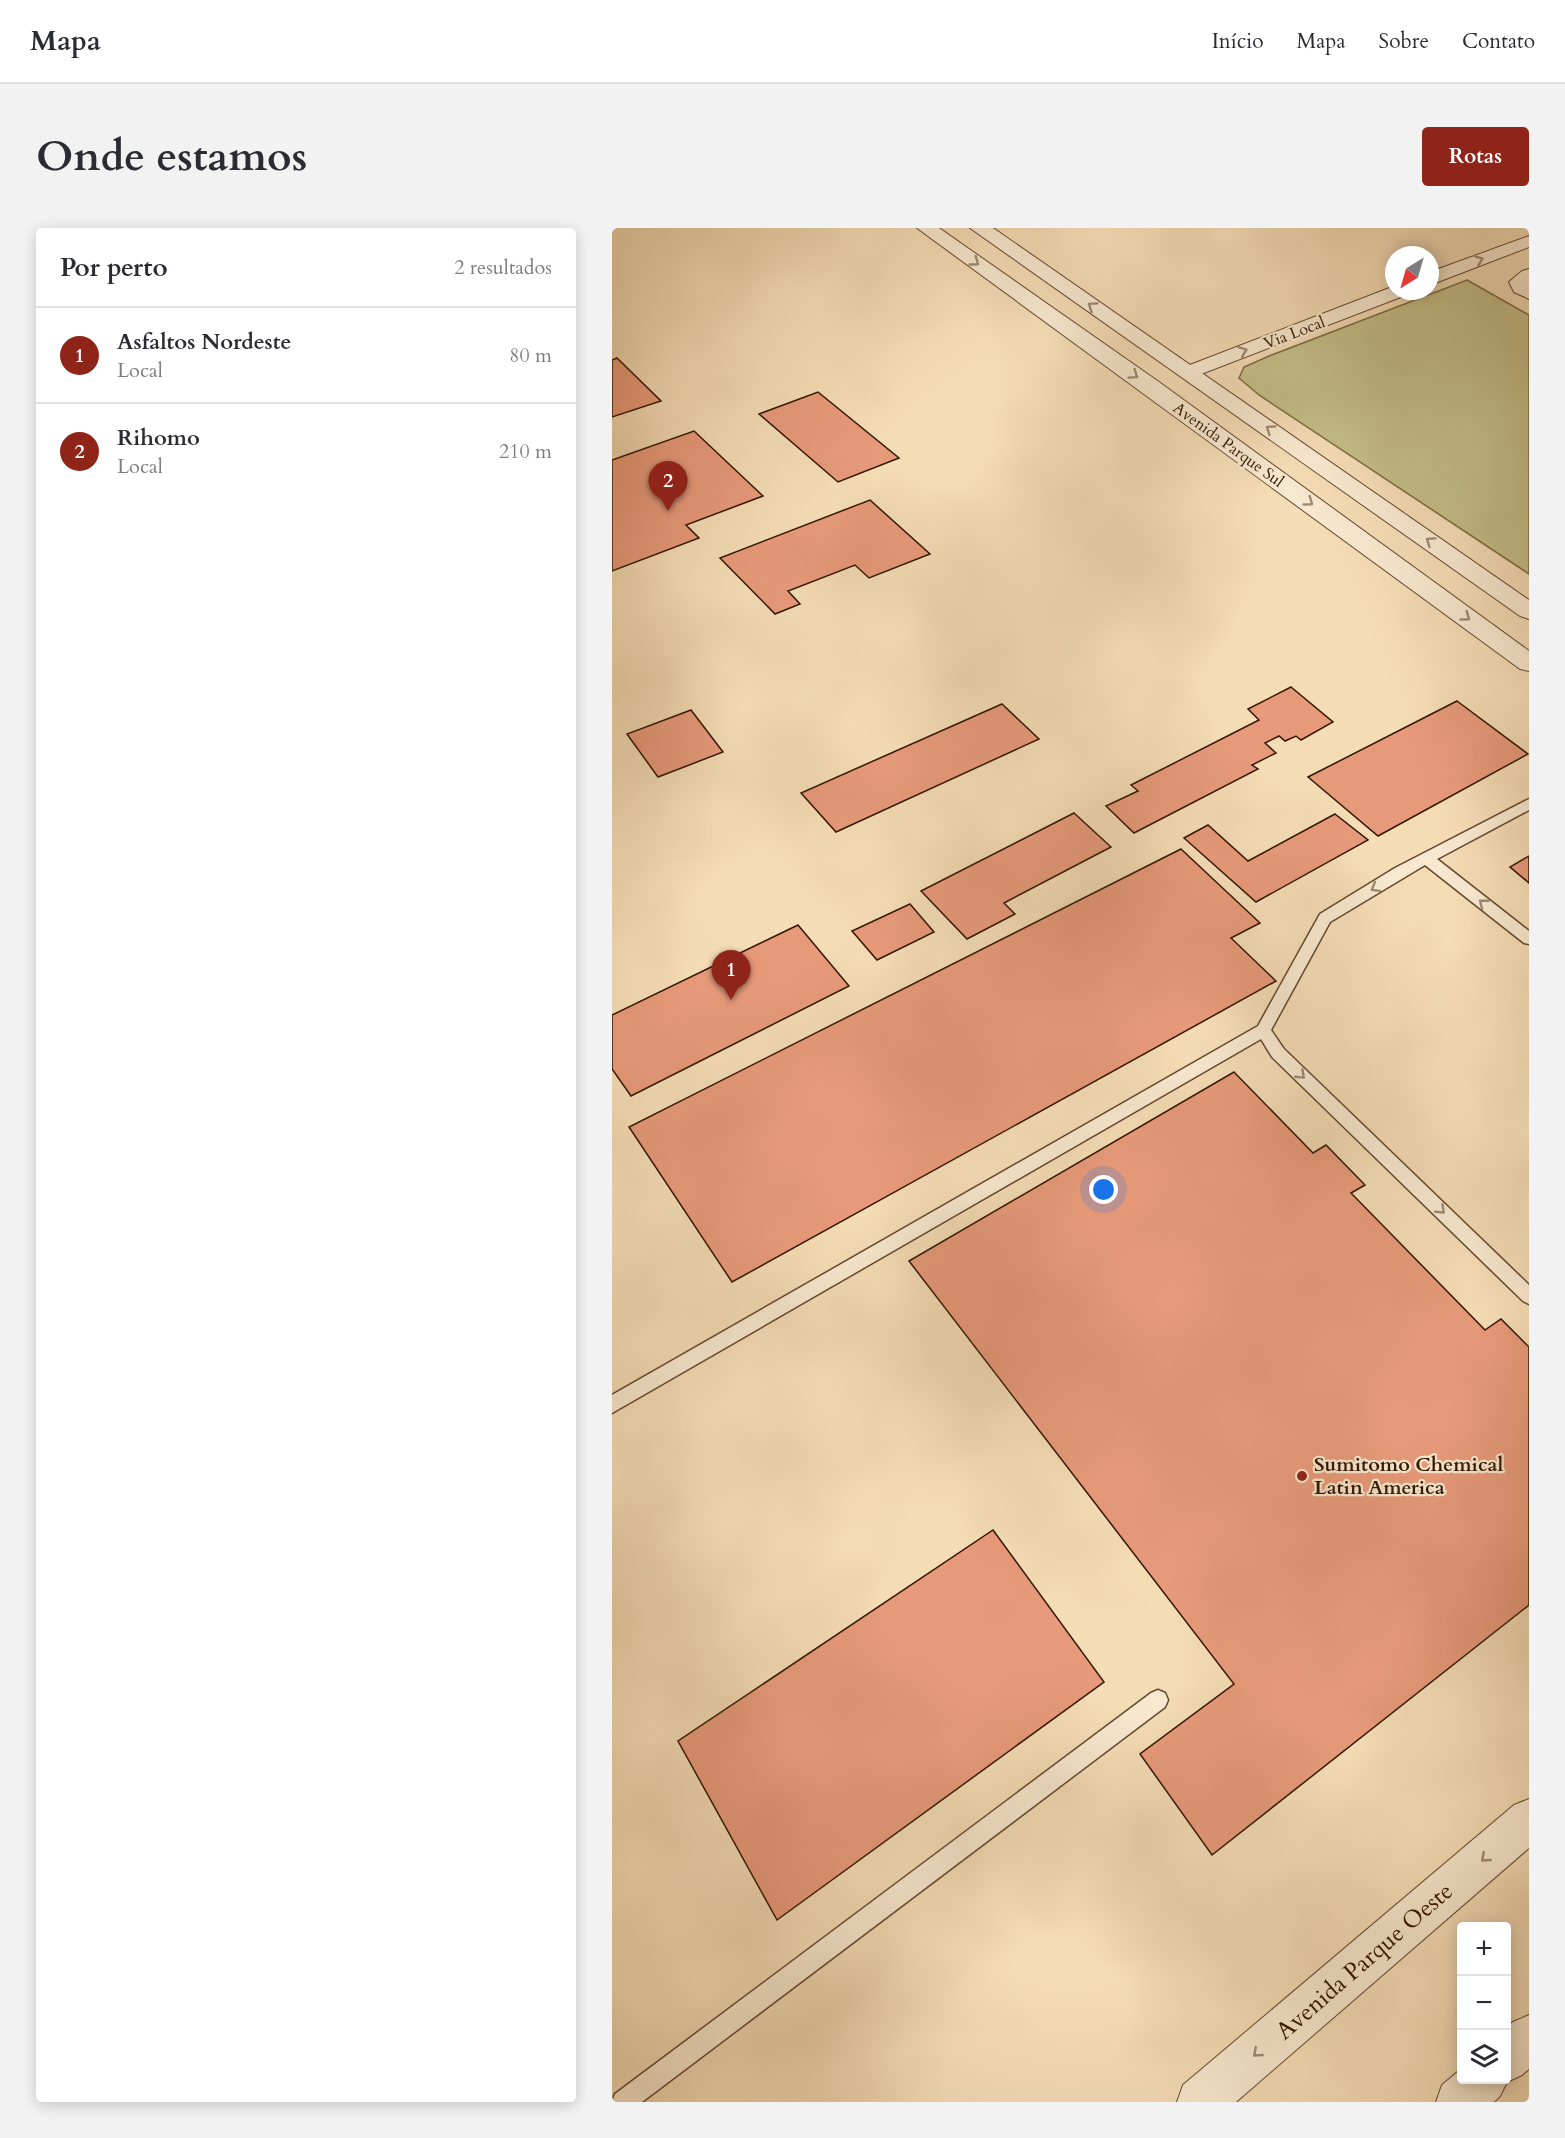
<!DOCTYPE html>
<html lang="pt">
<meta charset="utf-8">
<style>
body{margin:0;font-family:Cardo,serif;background:#f2f2f3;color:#2b2b33}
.controls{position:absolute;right:18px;bottom:18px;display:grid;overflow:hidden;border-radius:6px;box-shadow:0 3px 15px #0003}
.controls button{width:54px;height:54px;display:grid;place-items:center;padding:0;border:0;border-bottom:2px solid #e1e1e2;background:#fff;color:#2b2b33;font:30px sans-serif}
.compass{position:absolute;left:773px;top:18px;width:54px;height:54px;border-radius:50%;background:#fff;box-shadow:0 3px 15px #0003;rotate:217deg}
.you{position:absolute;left:492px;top:962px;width:21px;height:21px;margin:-15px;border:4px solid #fff;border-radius:50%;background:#1a73e8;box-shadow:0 0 0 9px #1a73e833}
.badge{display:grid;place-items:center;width:39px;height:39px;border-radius:50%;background:#8f2418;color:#fff;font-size:20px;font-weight:700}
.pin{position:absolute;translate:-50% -50px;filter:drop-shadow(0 2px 3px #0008)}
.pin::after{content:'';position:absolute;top:32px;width:21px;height:18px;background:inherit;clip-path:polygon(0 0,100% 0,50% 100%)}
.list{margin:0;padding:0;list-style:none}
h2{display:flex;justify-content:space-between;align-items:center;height:78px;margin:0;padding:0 24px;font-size:26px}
h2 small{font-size:20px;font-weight:400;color:#7c7c81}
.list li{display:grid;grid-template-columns:39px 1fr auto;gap:18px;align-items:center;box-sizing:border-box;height:96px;padding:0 24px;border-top:2px solid #e1e1e2}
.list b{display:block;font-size:22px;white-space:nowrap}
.list p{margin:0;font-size:20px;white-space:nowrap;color:#7c7c81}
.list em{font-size:20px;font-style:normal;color:#7c7c81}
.icon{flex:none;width:33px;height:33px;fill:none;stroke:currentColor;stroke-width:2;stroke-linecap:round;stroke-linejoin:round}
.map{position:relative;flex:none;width:917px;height:1874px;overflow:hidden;border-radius:6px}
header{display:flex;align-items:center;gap:36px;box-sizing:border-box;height:84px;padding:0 30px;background:#fff;border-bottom:2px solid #e1e1e2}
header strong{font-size:28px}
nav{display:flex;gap:33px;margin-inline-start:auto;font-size:21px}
.intro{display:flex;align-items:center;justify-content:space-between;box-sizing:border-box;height:144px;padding:0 36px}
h1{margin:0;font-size:42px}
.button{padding:15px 27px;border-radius:6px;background:#8f2418;color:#fff;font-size:21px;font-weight:700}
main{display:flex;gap:36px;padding:0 36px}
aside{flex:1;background:#fff;border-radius:6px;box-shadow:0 3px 15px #0003}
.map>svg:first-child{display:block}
.green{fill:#c4be88;stroke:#7c6a44;stroke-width:1.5}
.building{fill:#e79a7a;stroke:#331500;stroke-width:1.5}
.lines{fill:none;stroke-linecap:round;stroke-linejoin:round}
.service-casing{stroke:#63472d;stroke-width:3}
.minor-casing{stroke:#63472d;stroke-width:2}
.tertiary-casing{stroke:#63472d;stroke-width:2}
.service{fill:#f8e8cf;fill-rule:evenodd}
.minor{fill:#f8e8cf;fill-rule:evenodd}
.tertiary{fill:#f8e8cf;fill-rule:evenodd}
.oneway{stroke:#9f8972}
.poi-dot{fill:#8f2418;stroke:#f8e8cf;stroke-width:2}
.labels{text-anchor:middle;stroke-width:4.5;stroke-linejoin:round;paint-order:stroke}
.far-street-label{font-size:16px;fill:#331500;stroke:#f8e8cf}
.poi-label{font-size:20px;font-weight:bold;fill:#331500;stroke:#f8e8cf;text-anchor:start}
.near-street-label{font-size:24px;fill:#331500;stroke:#f8e8cf}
</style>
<header>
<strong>Mapa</strong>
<nav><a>Início</a><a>Mapa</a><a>Sobre</a><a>Contato</a></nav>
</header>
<div class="intro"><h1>Onde estamos</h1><a class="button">Rotas</a></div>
<main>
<aside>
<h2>Por perto<small>2 resultados</small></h2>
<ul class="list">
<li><span class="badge">1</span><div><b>Asfaltos Nordeste</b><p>Local</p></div><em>80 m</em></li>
<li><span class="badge">2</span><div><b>Rihomo</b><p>Local</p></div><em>210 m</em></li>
</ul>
</aside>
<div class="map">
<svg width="917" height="1874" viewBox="0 0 917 1874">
<rect width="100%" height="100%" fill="#f4dcb5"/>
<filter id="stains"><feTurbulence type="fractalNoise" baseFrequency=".00333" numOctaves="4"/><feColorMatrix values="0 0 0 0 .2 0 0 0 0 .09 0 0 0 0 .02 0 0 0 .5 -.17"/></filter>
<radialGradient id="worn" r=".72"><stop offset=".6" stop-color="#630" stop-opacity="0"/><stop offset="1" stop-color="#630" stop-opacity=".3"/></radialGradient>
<path class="green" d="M855,52L917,87V346L647,167L627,150L632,139L657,128Z"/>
<g class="building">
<path d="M5,130L49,173L0,189V132Z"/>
<path d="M206,164L287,230L226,254L147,186Z"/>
<path d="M82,203L151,268L74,297L87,310L0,343V232Z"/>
<path d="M258,272L318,326L257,350L243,337L176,363L188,376L163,386L108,330Z"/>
<path d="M679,459L721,494L689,512L684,508L673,513L667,508L653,515L664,525L640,537L646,541L522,605L494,578L526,563L519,557L647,492L636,481Z"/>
<path d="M845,473L916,526L766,608L696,549Z"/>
<path d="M390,476L427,511L224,604L189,565Z"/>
<path d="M79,482L111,524L46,549L15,506Z"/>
<path d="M462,585L499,619L392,675L403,686L355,711L309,663Z"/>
<path d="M723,586L756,612L644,674L572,610L596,597L636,633Z"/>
<path d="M569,621L648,695L619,710L664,753L120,1054L17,899Z"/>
<path d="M917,628V655L898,639Z"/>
<path d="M298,676L322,704L265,732L240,703Z"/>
<path d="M186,697L237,758L19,868L0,841V787Z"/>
<path d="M622,844L701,925L714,917L753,957L739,965L873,1102L889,1091L917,1119V1377L600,1627L528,1526L622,1456L297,1033Z"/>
<path d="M381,1302L492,1454L165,1692L66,1513Z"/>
</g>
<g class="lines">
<g class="service-casing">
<g id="service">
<path d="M917,571V582L825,631L917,703V716L912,715L813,637L718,694L659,802L672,821L917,1057V1076L911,1073L660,829L649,811L0,1185V1167L646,798L708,686L783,640Z"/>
<path d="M546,1462L553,1465L556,1472L553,1479L30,1874H0L3,1866L539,1465Z"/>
</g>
</g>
<g class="minor-casing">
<g id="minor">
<path d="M917,8V19L818,57V44Z"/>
<path d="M917,41V71L902,64L897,54L910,43Z"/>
<path d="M780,59L782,63H797L794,67L584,148H570L567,144L570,140Z"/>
</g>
</g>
<g class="tertiary-casing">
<g id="tertiary">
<path d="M305,0H327L547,154L917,423V443L908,441Z"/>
<path d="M358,0H381L917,372V391L908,388Z"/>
<path d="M917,1571V1620L624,1874H565L571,1857L902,1577Z"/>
<path d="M917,1787V1841L910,1847L895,1854L888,1868L882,1874H824L830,1857L849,1841V1852H894V1799L901,1794Z"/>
</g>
</g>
<use href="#service" class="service"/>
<use href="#minor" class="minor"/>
<use href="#tertiary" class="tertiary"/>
</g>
<defs><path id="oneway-chevron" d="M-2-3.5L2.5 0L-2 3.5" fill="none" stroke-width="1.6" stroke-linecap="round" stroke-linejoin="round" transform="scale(1.5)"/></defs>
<g class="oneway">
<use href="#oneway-chevron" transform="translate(867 32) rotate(-21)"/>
<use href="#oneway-chevron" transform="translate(363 34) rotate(36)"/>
<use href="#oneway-chevron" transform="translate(480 78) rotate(-146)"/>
<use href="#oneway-chevron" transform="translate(631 123) rotate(-21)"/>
<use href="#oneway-chevron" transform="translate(522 147) rotate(35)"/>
<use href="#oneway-chevron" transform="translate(658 201) rotate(-145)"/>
<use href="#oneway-chevron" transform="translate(697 274) rotate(36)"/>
<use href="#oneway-chevron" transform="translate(818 313) rotate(-145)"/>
<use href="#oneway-chevron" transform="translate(854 389) rotate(36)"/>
<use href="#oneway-chevron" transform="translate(763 660) rotate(149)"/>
<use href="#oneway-chevron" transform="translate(871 675) rotate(-142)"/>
<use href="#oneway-chevron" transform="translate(689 847) rotate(44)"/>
<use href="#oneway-chevron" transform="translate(829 982) rotate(44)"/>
<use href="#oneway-chevron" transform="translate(873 1630) rotate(139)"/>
<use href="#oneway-chevron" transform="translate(645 1825) rotate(139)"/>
</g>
<circle class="poi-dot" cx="690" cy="1248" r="6"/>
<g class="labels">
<g class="far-street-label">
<text transform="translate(682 104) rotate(-21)" y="6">Via Local</text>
<text transform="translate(617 216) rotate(36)" y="6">Avenida Parque Sul</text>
</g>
<g class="poi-label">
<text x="702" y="1243">Sumitomo Chemical<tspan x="702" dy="23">Latin America</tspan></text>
</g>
<g class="near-street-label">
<text transform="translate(752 1733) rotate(-41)" y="8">Avenida Parque Oeste</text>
</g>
</g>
<rect width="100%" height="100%" filter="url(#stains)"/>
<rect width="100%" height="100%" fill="url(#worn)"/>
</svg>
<div class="controls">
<button>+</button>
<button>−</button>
<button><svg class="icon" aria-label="layers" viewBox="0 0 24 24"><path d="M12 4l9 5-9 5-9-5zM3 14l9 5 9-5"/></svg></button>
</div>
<svg class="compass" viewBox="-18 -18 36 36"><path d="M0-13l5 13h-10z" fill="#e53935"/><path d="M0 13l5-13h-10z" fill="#7c7c81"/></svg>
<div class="you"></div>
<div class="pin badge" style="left:119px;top:772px">1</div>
<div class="pin badge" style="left:56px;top:283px">2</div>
</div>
</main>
